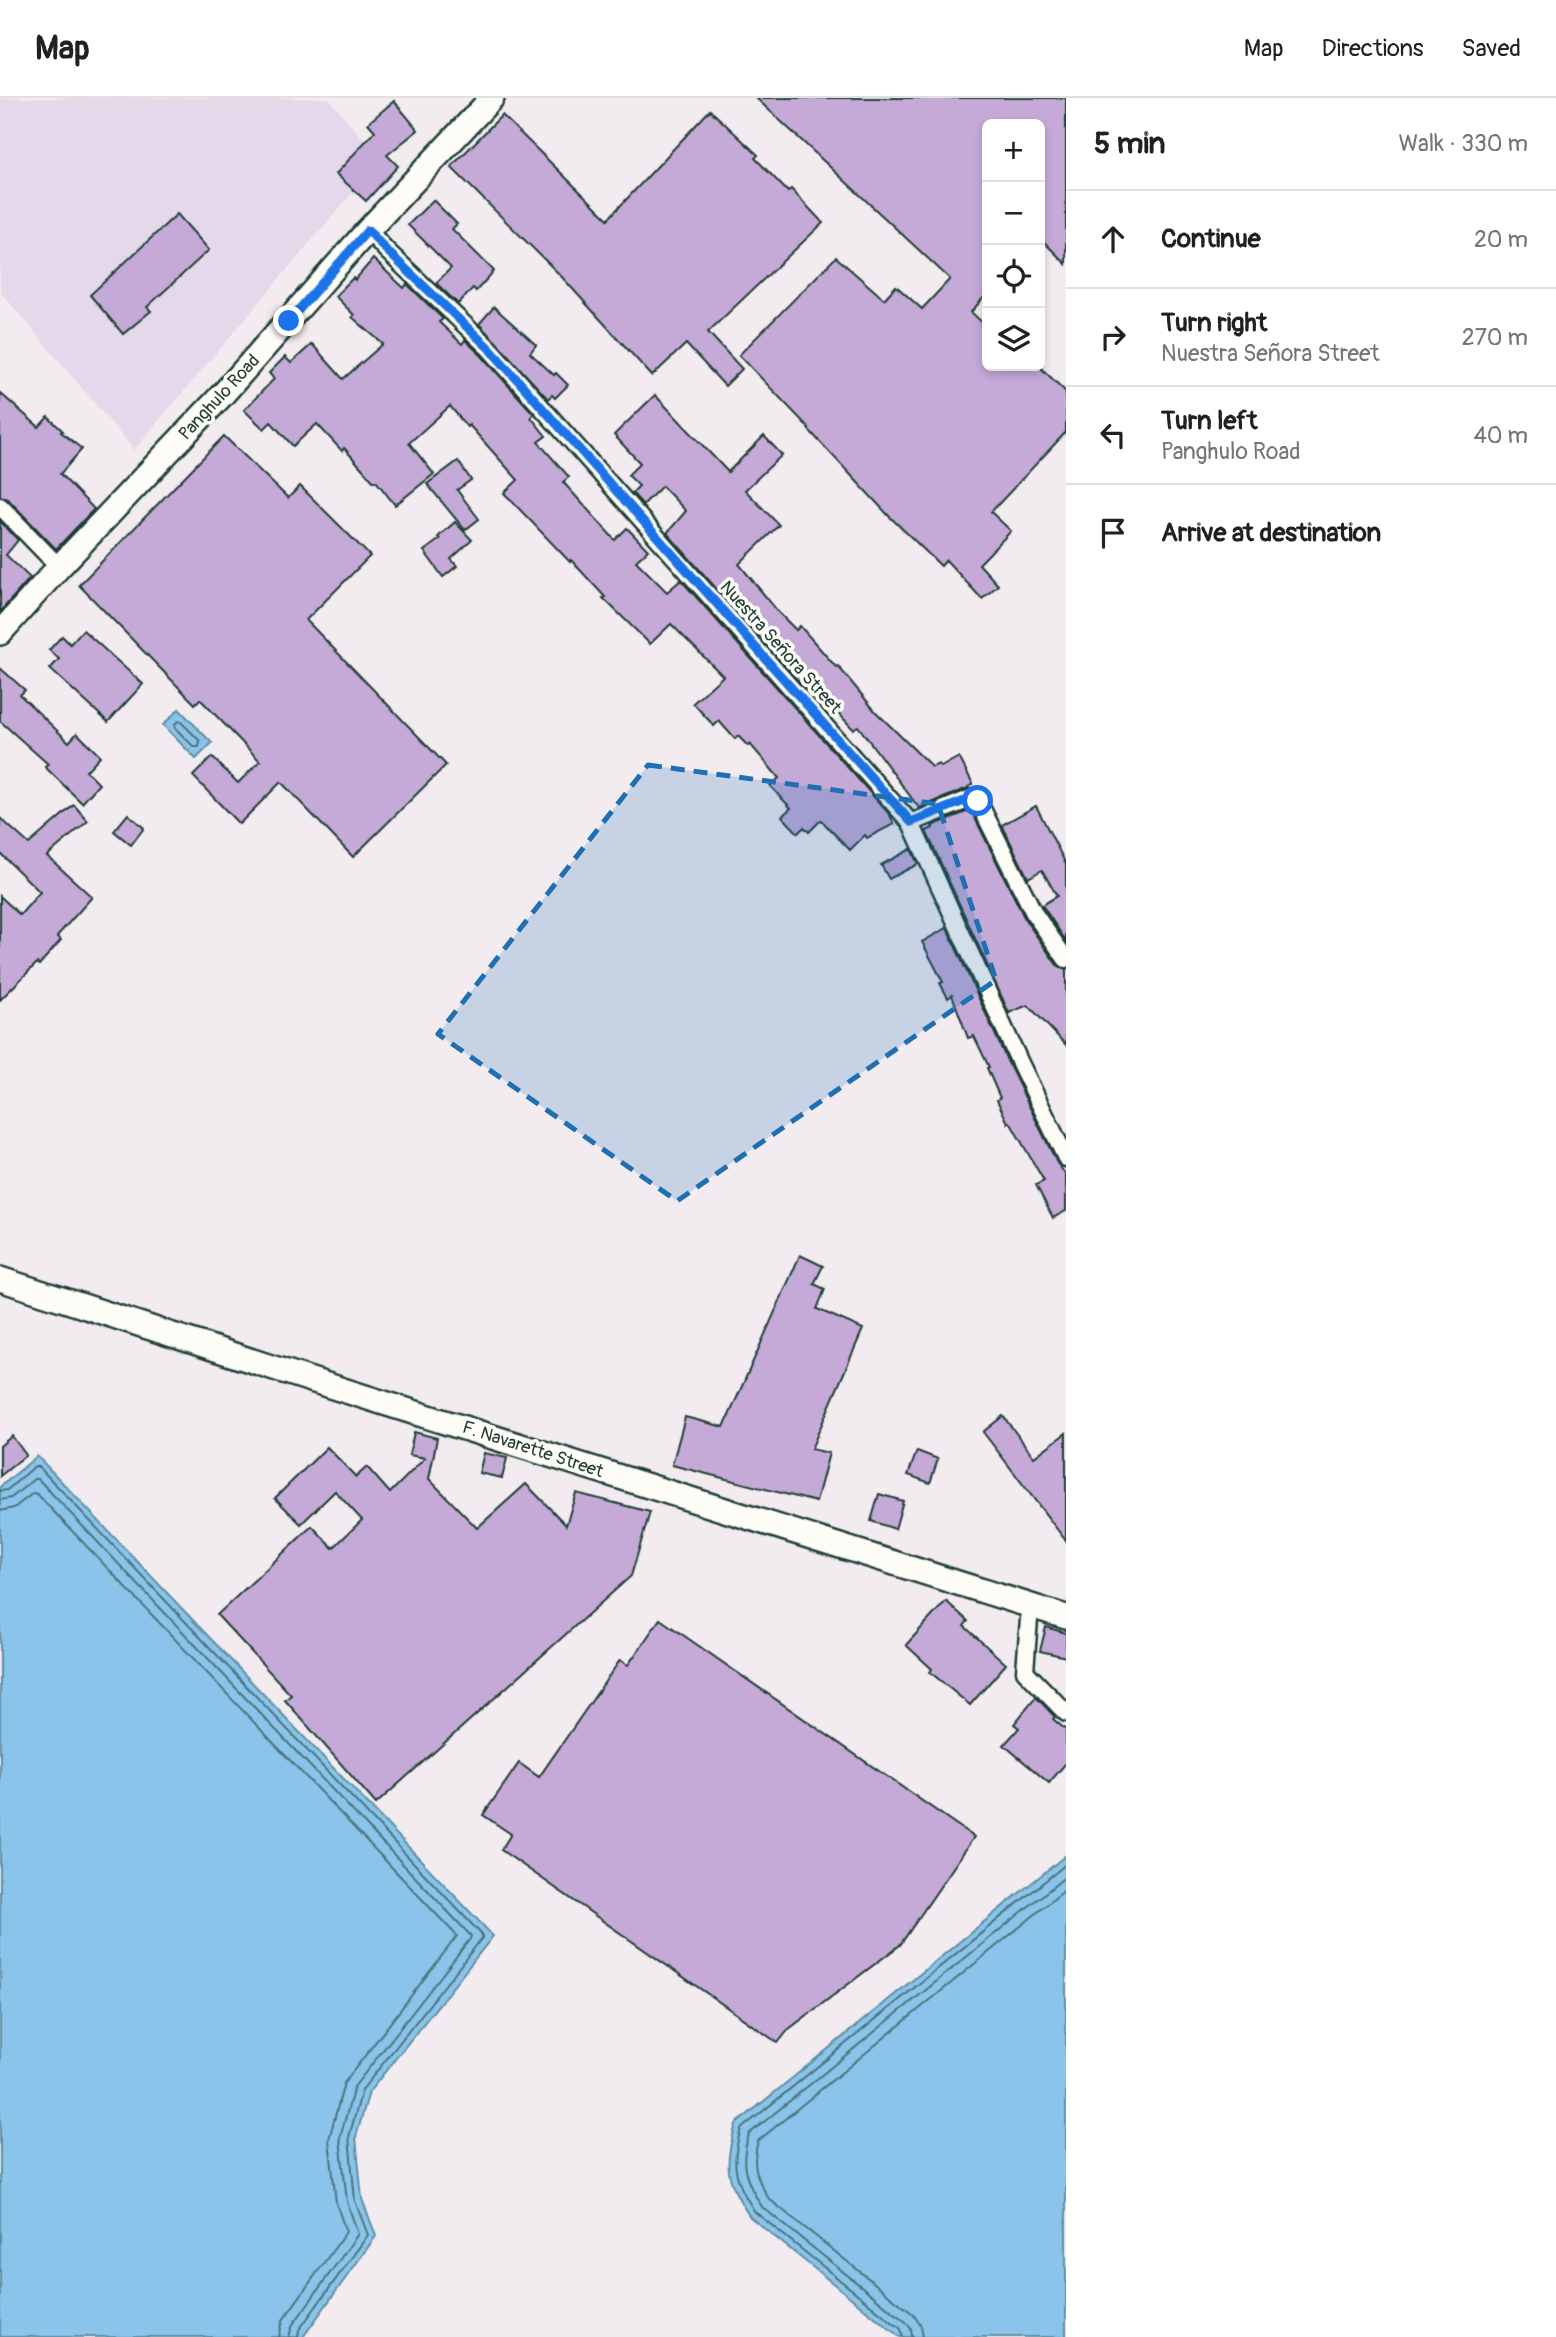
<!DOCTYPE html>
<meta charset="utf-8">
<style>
body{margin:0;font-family:Pangolin,sans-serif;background:#f6f6f6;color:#202124}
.controls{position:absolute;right:21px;top:21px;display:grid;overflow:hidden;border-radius:10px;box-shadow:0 4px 10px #0003}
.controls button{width:63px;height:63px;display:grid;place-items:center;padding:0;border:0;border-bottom:2px solid #e0e0e0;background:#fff;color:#202124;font:35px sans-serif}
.stop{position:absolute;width:21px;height:21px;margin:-16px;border:5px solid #1a73e8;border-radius:50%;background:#fff}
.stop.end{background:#1a73e8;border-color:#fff;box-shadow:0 2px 7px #0008}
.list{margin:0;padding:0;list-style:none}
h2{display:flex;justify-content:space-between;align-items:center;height:91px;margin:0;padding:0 28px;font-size:30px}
h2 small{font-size:23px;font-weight:400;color:#757577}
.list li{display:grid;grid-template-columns:46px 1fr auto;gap:21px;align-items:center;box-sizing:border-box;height:98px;padding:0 28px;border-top:2px solid #e0e0e0}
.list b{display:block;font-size:26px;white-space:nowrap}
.list p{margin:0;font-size:23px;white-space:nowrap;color:#757577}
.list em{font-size:23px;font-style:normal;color:#757577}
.icon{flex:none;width:38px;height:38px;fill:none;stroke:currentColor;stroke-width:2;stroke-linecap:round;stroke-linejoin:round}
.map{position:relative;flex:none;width:1066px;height:2239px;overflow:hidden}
header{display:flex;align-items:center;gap:42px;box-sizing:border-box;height:98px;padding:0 35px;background:#fff;border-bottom:2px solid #e0e0e0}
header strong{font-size:33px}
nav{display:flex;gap:38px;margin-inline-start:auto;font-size:24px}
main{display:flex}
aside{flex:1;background:#fff}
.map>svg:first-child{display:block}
.built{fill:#e4d8ea}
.water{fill:#8bc4ea;stroke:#608ea1;stroke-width:2}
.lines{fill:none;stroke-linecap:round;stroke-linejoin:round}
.shore{stroke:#4a737d;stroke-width:2}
.building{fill:#c5aad8;stroke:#1f3d34;stroke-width:2}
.minor-casing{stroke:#1f3d34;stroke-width:21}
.secondary-casing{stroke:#1f3d34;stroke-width:28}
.minor{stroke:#fdfcf7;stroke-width:16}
.secondary{stroke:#fdfcf7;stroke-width:23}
.route{stroke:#1a73e8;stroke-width:9}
.marked{fill:#1f6fb2;fill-opacity:0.2;stroke:#1f6fb2;stroke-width:5;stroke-dasharray:14 9;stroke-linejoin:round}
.labels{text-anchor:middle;stroke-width:7;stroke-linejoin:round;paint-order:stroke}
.street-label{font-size:18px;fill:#1f3d34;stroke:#fdfcf7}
</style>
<header>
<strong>Map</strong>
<nav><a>Map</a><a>Directions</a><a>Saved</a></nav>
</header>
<main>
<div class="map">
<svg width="1066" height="2239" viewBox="0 0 1066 2239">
<rect width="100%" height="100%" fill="#f2ecf1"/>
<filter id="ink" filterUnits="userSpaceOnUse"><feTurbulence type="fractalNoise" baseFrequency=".0143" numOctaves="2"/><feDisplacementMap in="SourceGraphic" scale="14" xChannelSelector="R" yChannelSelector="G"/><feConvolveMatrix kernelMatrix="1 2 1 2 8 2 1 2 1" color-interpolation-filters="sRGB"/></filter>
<g filter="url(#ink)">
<path class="built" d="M0,0H328L381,61L134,352L0,193Z"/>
<g class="water">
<path d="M179,611L212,645L196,661L163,627Z"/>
<path d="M37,1358L493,1838L369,1994L356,2039L362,2101L376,2138L303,2239H0V1389Z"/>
<path d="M1066,1757V2239H900L750,2119C726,2083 723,2068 736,2026Z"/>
</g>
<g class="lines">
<g class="shore">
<path d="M178,623L181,624L200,643L199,649H194L175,630V626Z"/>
<path d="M0,1393L7,1392L34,1369H39L482,1837V1840L362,1992L349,2039L355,2103L368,2137L299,2232L298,2239"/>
<path d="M0,1402L11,1400L34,1381H38L471,1838L470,1841L354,1989L340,2040L347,2104L358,2136L292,2228L289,2239"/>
<path d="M0,1413L14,1410L33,1395L37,1396L457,1838L344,1985L329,2041L336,2105L346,2134L283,2222L279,2239"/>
<path d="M903,2239L901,2231L755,2114C735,2084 730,2066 741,2031L1066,1766"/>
<path d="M912,2239L911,2231L906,2224L762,2109C745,2082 739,2067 749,2036L1066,1778"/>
<path d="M923,2239L921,2228L913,2216L769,2101C757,2082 751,2066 758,2043L1066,1791"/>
</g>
</g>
<g class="building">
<path d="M756,0H1066V166L1040,140V26H987V196L971,214L987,229V268H1039L1066,294V334L991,414L1011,433L979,466L998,487L982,501L946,462L941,468L889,418L808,331L809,330L739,257L836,159L884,201L896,188L922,211L950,181Z"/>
<path d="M394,3L418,32L387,57L398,68L366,103L336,76L375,33L368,25Z"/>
<path d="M710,12L758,57L755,60L788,94L791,91L823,125L708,234L742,271L725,288L686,246L652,278L560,177L451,69L502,17L608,121Z"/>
<path d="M433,102L457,126L452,131L494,173L476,193L473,190L458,206L436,185L451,170L408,127Z"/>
<path d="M177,116L209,152L147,209L151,213L123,236L90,197Z"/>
<path d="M373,161L404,190L407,186L443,221L439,224L462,246L465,242L481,257L534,316L531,319L546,338L538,344L569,379L563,384L615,442L627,430L648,452L636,463L667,494L681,482L890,717L894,726L867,740L865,737L850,752L821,722L809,734L804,729L798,735L782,718L791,710L770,688L779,680L750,646L748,648L738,638L735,641L719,623L714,628L693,605L723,578L671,526L650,546L603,500L605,499L571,462L570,464L504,395L518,382L469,327L467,329L450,308L409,345L434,376L395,407L376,383L374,384L344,350L342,353L317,326L293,348L271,324L264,331L244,312L274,281L269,275L285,259L291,265L312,246L343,281L383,246L352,219L354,217L335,198L353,180L355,182Z"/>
<path d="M494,209L536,247L530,255L554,277L556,275L568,287L555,300L552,297L548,301L479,226Z"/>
<path d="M0,295L39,329L48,319L63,333L61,334L82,351L60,376L94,411L56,451L8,401L0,398Z"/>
<path d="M655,297L728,374L764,338L782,357L745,392L779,427L739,466L779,515L796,532L800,528L836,569L838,568L876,614L932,669L939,666L941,669L959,659L973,686L968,689V690L919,710L858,628L853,631L808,582L802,587L667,435L686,413L662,388L643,407L632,395L639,388L628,377L640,365L614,337Z"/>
<path d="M224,338L288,400L300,388L370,458L306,522L446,667L353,759L281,684L239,726L193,678L212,659L238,685L260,663L200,601L195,606L79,487Z"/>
<path d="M458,363L471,382L457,392L479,421L465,432L427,386Z"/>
<path d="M0,423L18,442L6,457L30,480L0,514Z"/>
<path d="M455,424L472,442L451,461L457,468L443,479L424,453L440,441L438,439Z"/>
<path d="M83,532L143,586L108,624L50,571L59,561L49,552L62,538L70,546Z"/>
<path d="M0,570L25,592L20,597L69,644L77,635L100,658L86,673L99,686L82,705L45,669L48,666L0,623Z"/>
<path d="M74,707L88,723L47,758L92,799L57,838L61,842L39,867L37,865L0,902V798L20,817L40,794L0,755V720L29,746Z"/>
<path d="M1036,708L1066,766V843L1042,807L1057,798L1042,772L1028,780L1002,727Z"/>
<path d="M971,712L1026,823L1057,867L1066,871V947L1028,907L1009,915L926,733L933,730L932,728Z"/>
<path d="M128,716L144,730L131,747L114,733Z"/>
<path d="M911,751L918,766L889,781L881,767Z"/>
<path d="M947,830L1010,969L1057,1065L1066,1077V1113L1053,1120L1036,1087L1044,1083L1010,1024L1008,1025L997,1002L1000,1000L987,970L989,969L974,938L968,940L952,897L948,900L940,885L943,884L922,844Z"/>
<path d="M800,1157L823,1168L814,1186L825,1191L817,1211L863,1231L811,1351L829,1355L816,1404L672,1367L685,1319L724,1329Z"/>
<path d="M1003,1318L1034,1359L1066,1335V1443L983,1334Z"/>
<path d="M414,1334L437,1340L429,1381L477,1430L526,1386L566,1427L576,1395L650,1414L631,1478L376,1706L285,1602L291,1597L217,1517L312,1428L333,1450L362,1422L335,1393L301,1426L275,1400L327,1349L356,1379L367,1369L390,1395L425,1360L409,1357Z"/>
<path d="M12,1338L26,1357L0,1378V1348Z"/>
<path d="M917,1353L938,1361L930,1385L908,1377Z"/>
<path d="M484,1355L507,1360L502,1380L479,1375Z"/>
<path d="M879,1396L903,1403L895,1431L871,1423Z"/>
<path d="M946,1503L968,1523L964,1528L1006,1566L970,1607L930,1574L932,1571L906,1547Z"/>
<path d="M660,1521L974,1739L900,1847L789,1931L778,1945L501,1752L511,1736L483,1717L519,1665L539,1679L620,1562L628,1567Z"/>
<path d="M1046,1529L1066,1535V1559L1040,1553Z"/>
<path d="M1036,1599L1055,1619L1053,1621L1066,1632V1665L1049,1685L1004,1647L1019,1630L1014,1626Z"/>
</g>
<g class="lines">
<g class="minor-casing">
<g id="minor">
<path d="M368,132L386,152L489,250L911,725L1020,965L1066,1060"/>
<path d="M0,408L59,469"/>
<path d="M911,725L972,700L978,703L1035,817L1066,861"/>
<path d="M1030,1508L1025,1573L1066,1615"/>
</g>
</g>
<g class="secondary-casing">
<g id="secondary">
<path d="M0,535L59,469L223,296L368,132L492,0"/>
<path d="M0,1181L311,1282L1066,1519"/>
</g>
</g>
<use href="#minor" class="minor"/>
<use href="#secondary" class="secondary"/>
</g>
</g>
<g class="lines" filter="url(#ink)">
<path class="route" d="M289,223L368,132L386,152L489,250L911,724L972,700L978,703"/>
</g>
<path class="marked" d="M648,667L938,706L996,882L677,1103L438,936Z"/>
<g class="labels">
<g class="street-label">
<text transform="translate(219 299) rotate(-47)" y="6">Panghulo Road</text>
<text transform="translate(781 549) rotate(48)" y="6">Nuestra Señora Street</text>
<text transform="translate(533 1351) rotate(18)" y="6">F. Navarette Street</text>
</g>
</g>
</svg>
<div class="controls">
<button>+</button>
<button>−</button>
<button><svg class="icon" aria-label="locate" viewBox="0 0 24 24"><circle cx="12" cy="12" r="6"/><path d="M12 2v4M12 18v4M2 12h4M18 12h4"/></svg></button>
<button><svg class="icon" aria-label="layers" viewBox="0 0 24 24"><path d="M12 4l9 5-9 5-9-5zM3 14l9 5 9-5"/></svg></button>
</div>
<div class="stop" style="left:978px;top:703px"></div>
<div class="stop end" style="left:289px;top:223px"></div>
</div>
<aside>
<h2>5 min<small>Walk · 330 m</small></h2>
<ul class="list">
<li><svg class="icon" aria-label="ahead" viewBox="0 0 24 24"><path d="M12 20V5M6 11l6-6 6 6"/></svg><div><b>Continue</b></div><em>20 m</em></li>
<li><svg class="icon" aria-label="right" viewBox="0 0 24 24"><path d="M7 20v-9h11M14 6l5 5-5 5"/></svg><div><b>Turn right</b><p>Nuestra Señora Street</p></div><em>270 m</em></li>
<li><svg class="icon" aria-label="left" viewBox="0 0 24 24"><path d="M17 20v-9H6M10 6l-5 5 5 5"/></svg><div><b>Turn left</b><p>Panghulo Road</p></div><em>40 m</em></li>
<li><svg class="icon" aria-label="arrive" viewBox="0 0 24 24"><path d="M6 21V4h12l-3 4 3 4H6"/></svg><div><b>Arrive at destination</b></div></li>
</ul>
</aside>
</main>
